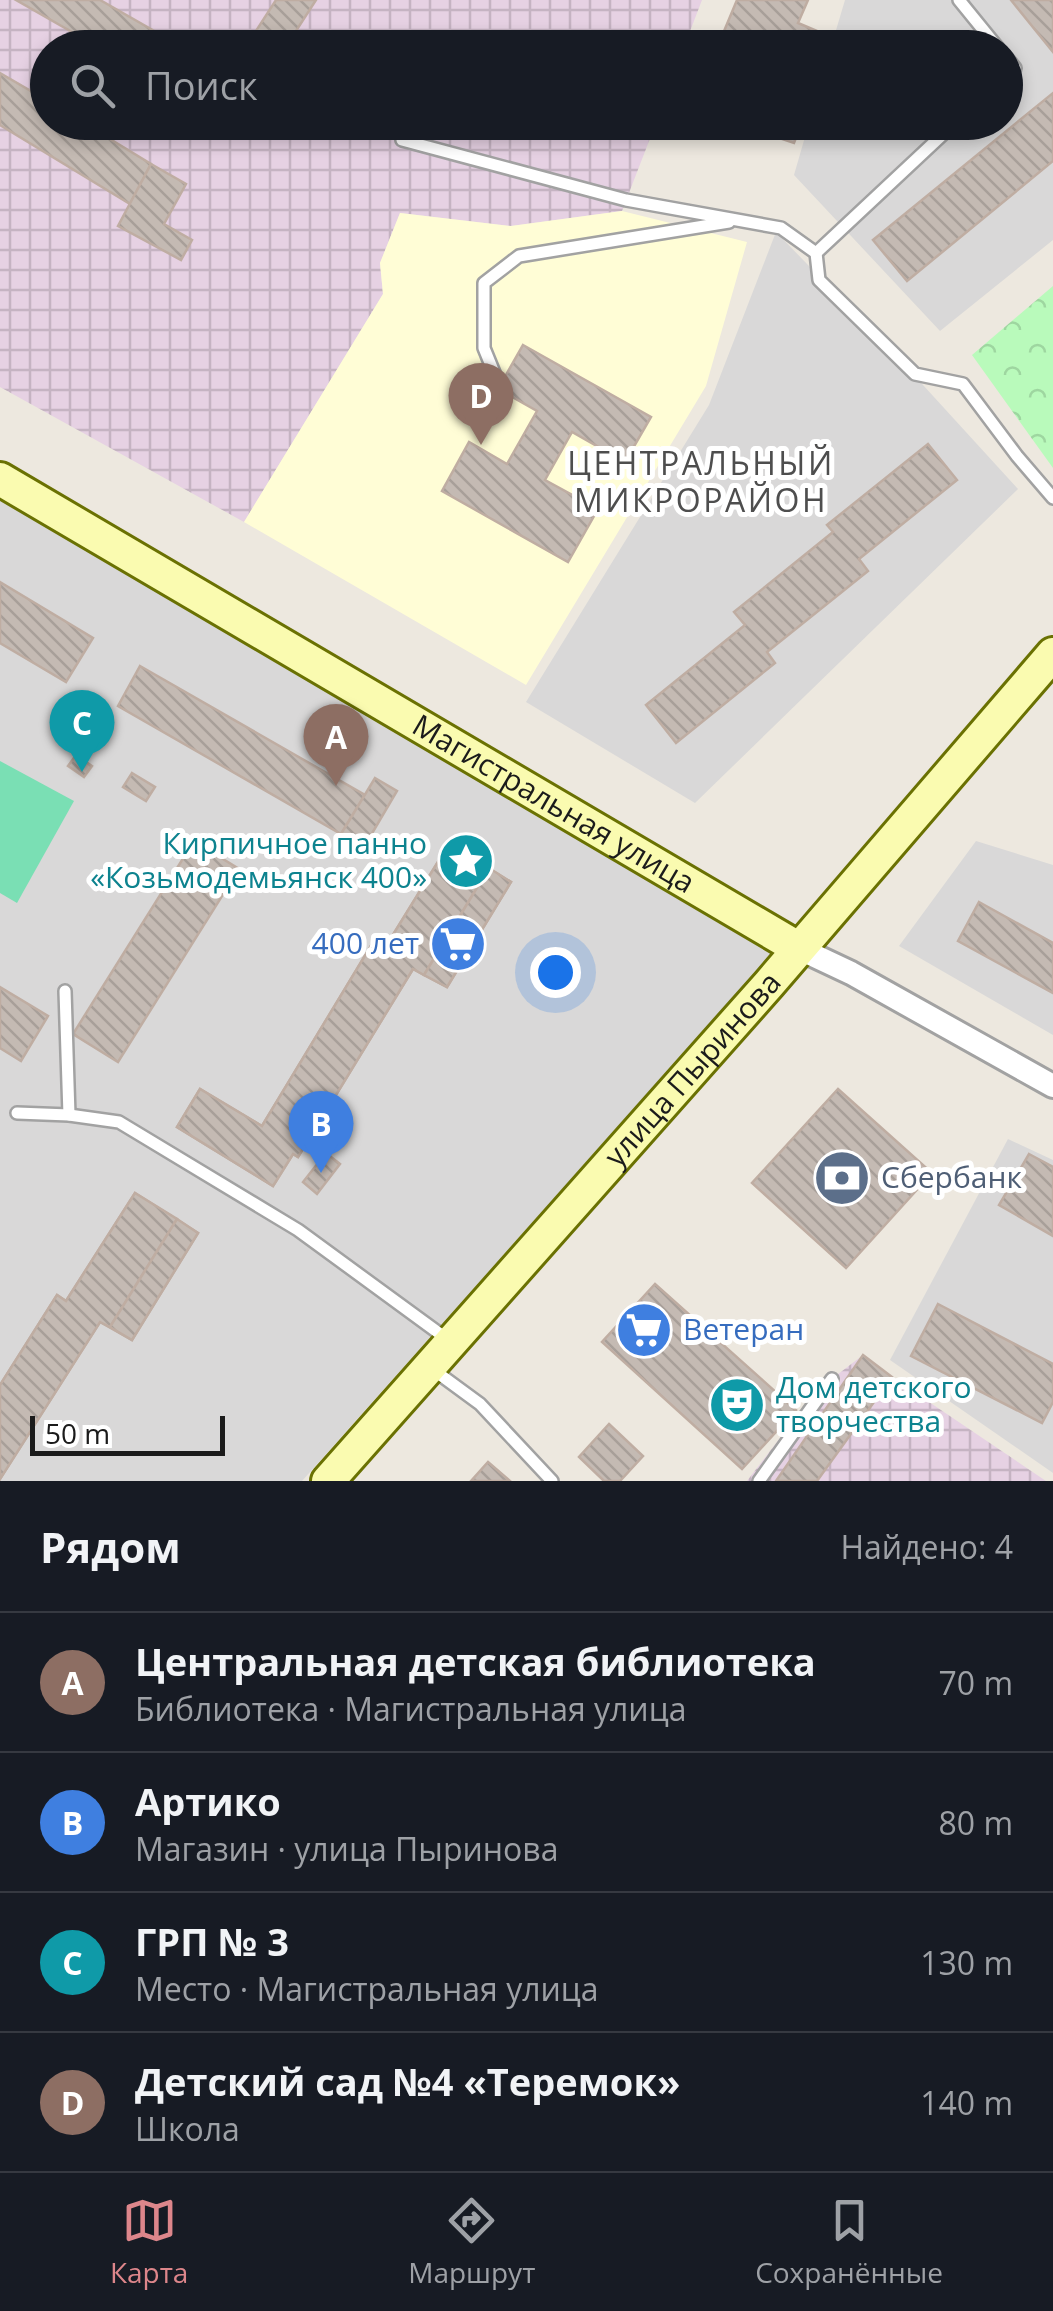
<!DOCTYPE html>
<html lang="ru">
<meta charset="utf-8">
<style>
body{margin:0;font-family:"Open Sans",sans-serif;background:#242831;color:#f1f3f6}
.scale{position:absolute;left:30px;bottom:25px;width:195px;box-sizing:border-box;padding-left:10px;border:5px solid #1b1b1b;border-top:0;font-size:28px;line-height:35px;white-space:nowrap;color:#1b1b1b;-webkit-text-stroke:8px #fff;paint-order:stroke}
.you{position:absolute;left:555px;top:972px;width:35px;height:35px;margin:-25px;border:8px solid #fff;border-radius:50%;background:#1a73e8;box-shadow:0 0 0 15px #1a73e833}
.badge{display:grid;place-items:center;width:65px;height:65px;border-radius:50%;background:#dd868b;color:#fff;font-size:32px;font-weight:700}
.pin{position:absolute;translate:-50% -82px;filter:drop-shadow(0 2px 5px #0008)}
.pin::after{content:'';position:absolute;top:52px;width:35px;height:30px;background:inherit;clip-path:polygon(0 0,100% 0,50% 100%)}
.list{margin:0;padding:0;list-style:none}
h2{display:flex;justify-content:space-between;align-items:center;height:130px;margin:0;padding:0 40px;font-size:42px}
h2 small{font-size:32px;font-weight:400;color:#9ea1a6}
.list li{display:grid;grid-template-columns:65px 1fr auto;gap:30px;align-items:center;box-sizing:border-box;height:140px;padding:0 40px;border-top:2px solid #363941}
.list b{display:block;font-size:38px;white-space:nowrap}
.list p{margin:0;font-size:32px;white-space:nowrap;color:#9ea1a6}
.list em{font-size:32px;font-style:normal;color:#9ea1a6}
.icon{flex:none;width:55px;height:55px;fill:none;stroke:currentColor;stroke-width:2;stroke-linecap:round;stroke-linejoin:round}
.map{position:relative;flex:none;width:1053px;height:1481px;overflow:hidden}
.search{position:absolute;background:#171b24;box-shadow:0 5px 15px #0003;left:30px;right:30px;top:30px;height:110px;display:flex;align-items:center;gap:25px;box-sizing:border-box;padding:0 35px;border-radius:55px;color:#9ea1a6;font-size:38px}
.sheet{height:690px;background:#171b24}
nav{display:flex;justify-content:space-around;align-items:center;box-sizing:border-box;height:140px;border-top:2px solid #363941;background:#171b24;font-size:28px;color:#9ea1a6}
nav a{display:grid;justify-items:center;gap:5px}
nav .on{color:#dd868b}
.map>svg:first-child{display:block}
.residential{fill:#d9d8d8}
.industrial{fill:url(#industrial-grid)}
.education{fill:#fffdd6}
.park{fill:url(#park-crowns)}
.pitch{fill:#7adfb4}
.building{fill:url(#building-back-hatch);stroke:#bfada2;stroke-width:2.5}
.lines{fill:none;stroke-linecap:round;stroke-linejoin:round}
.lane-casing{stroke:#a2a2a2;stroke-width:16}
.street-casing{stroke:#a2a2a2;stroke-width:28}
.secondary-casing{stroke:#6a7102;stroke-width:38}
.lane{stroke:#fff;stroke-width:11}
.street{stroke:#fff;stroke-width:22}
.secondary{stroke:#fafbb0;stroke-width:32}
.labels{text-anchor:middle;stroke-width:10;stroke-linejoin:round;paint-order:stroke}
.street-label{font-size:30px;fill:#1b1b1b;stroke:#fff}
.culture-label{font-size:30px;fill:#0d838f;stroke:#fff;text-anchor:end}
.shop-label{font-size:30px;fill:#366cbe;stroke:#fff;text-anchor:end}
.service-label{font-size:30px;fill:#4e5e75;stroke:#fff;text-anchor:start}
.neighbourhood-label{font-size:32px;letter-spacing:2.5px;fill:#4e4e4e;stroke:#fff}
</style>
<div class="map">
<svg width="1053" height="1481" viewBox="0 0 1053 1481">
<defs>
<pattern id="industrial-grid" width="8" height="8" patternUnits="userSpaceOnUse" patternTransform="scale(2.5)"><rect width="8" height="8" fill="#e6d1e3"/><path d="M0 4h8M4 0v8" fill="none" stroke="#c5b3c2"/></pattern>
<pattern id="park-crowns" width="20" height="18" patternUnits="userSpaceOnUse" patternTransform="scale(2.5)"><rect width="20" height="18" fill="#b9fabb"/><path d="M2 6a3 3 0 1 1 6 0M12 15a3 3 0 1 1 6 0" fill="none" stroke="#9ed6a0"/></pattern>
<pattern id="building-back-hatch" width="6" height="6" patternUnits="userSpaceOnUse" patternTransform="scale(2.5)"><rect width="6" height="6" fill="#c4bab3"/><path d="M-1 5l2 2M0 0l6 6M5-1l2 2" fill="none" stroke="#a89f99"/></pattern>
</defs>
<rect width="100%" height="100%" fill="#ede8df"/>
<g class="residential">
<path d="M845,0H1053V240L940,331L794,175L809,123L1006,122V48L831,47Z"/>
<path d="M776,232L902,362L1018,489L695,803L526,702L709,405Z"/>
<path d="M0,498L771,954L302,1481H0Z"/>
<path d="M976,841L1053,865V1035L899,946Z"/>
<path d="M1008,1139L1053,1160V1473L890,1360Z"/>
</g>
<g class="industrial">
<path d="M0,0H702L684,47L48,48V122L656,123L622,211L511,226L400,213L380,263L383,294L244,522L0,387Z"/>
<path d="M863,1355L892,1377L1046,1481H747L816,1391Z"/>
</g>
<path class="education" d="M622,211L747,242L706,386L526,685L244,522L383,294L380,263L400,213L511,226Z"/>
<path class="park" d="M1053,286V468L972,355Z"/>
<path class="pitch" d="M0,761L74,801L17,903L0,893Z"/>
<g class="building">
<path d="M16,0H100L184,48H100Z"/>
<path d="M276,0H316L285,48H245Z"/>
<path d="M737,0H808L798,23L824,34L818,48H761L753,44L751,48H717Z"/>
<path d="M1011,0H1053V52Z"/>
<path d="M0,73L48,101V122H82L151,164L130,204L0,125Z"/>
<path d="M1053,93V161L907,281L873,240Z"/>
<path d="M774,122H802L794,143L770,135Z"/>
<path d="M151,164L186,184L164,224L192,240L181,260L118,226Z"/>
<path d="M523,345L651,417L625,462L572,432L545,480L598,509L568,562L442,491L469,442L507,464L537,411L498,389Z"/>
<path d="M928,444L957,480L859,559L868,571L767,652L775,663L676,743L646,705L745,625L734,612L833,532L827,525Z"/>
<path d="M0,582L93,638L66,682L0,643Z"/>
<path d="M140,666L365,795L341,834L118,706Z"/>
<path d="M76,755L92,766L84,777L68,766Z"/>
<path d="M132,773L155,787L146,801L123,787Z"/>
<path d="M375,778L397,791L364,847L341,834Z"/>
<path d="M194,841L239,869L118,1062L73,1034Z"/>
<path d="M449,844L511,882L447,987L413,969L298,1157L293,1154L273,1186L177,1127L200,1089L262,1126L372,944L383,951Z"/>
<path d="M449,844L489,868L424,975L413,969L298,1157L293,1154L273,1186L177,1127L200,1089L262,1126L372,944L383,951Z"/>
<path d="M489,868L511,882L447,987L424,975Z"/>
<path d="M979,902L1053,943V993L958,941Z"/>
<path d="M0,987L48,1016L21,1061L0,1048Z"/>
<path d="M838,1089L932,1173L846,1268L752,1183Z"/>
<path d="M326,1153L340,1164L317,1194L303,1182Z"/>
<path d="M1029,1154L1053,1167V1236L999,1205Z"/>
<path d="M135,1193L198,1233L132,1340L100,1322L0,1479V1385L57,1295L66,1301Z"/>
<path d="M135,1193L177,1219L110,1327L100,1322L0,1479V1385L57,1295L66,1301Z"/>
<path d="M177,1219L198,1233L132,1340L110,1327Z"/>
<path d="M655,1284L796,1410L742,1469L602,1342Z"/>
<path d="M938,1304L1053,1364V1402L1042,1423L911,1356Z"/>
<path d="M863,1355L892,1377L817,1481H776Z"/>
<path d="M609,1424L643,1456L620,1481H604L579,1457Z"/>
<path d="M488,1462L510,1481H471Z"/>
</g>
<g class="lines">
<g class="lane-casing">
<g id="lane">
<path d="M959,0L998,48"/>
<path d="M1006,57L1015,68L1006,76"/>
<path d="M402,140L626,200L781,228L816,253L819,280L915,374L963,384L1017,456L1053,498"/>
<path d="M816,253L956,122"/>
<path d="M495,375L484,348V283L519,256L729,222"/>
<path d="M65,991L69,1115"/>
<path d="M17,1113L69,1115L119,1122L298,1230L447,1339"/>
<path d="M431,1368L480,1404L552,1481"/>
<path d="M759,1481L832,1379"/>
</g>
</g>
<g class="street-casing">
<path id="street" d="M798,948L851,973L1053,1086"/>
</g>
<g class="secondary-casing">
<g id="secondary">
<path id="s1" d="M0,479L798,948"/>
<path id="s2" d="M328,1481L769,984L1053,654"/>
</g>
</g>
<use href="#lane" class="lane"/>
<use href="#street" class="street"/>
<use href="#secondary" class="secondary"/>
</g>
<defs>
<g id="sight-disc" transform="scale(2.875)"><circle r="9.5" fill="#0f9aa8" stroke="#fff"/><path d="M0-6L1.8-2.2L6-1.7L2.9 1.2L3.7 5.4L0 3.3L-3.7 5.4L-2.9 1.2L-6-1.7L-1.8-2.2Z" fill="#fff"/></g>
<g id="supermarket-disc" transform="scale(2.875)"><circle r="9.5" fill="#3f7fe0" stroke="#fff"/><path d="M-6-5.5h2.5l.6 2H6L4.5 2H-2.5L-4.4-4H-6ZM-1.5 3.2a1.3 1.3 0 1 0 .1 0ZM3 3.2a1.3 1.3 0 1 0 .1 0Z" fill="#fff"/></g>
<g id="bank-disc" transform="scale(2.875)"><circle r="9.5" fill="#5c6f8a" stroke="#fff"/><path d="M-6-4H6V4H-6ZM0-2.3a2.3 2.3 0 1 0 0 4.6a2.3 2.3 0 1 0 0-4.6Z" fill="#fff"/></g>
<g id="theatre-disc" transform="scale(2.875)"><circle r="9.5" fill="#0f9aa8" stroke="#fff"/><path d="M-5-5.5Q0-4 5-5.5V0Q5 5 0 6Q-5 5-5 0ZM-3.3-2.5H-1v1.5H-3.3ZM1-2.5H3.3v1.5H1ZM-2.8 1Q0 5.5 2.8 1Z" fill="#fff"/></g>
</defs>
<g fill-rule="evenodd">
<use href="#sight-disc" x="466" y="861"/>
<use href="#supermarket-disc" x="458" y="944"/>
<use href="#bank-disc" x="842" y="1178"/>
<use href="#supermarket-disc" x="644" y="1330"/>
<use href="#theatre-disc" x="737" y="1405"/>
</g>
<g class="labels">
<g class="street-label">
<text dy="10" stroke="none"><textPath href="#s1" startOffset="642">Магистральная улица</textPath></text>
<text dy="10" stroke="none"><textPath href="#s2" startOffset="550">улица Пыринова</textPath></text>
</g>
<g class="culture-label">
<text x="427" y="854">Кирпичное панно<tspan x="427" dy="34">«Козьмодемьянск 400»</tspan></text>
<text x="776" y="1398" text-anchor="start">Дом детского<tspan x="776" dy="34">творчества</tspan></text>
</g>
<g class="shop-label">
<text x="419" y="954">400 лет</text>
<text x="683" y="1340" text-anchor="start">Ветеран</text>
</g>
<g class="service-label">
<text x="881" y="1188">Сбербанк</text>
</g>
<g class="neighbourhood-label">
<text x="701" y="475">ЦЕНТРАЛЬНЫЙ<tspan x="701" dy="37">МИКРОРАЙОН</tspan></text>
</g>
</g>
</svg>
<div class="scale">50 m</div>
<div class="you"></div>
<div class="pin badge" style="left:336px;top:786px;background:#8d6e63">A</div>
<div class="pin badge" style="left:321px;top:1173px;background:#3f7fe0">B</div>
<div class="pin badge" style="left:82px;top:772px;background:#0f9aa8">C</div>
<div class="pin badge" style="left:481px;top:445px;background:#8d6e63">D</div>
<div class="search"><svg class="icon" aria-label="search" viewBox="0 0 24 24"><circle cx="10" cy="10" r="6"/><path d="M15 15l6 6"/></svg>Поиск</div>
</div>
<section class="sheet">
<h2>Рядом<small>Найдено: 4</small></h2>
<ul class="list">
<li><span class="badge" style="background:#8d6e63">A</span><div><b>Центральная детская библиотека</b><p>Библиотека · Магистральная улица</p></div><em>70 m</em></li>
<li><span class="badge" style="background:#3f7fe0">B</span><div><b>Артико</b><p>Магазин · улица Пыринова</p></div><em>80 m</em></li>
<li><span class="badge" style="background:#0f9aa8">C</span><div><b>ГРП № 3</b><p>Место · Магистральная улица</p></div><em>130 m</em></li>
<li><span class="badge" style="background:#8d6e63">D</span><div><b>Детский сад №4 «Теремок»</b><p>Школа</p></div><em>140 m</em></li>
</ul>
</section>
<nav>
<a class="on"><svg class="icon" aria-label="map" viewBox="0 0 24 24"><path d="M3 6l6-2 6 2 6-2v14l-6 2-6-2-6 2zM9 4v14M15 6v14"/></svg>Карта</a>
<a><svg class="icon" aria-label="directions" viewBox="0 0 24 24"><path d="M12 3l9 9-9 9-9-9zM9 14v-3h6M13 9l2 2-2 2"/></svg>Маршрут</a>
<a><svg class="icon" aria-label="saved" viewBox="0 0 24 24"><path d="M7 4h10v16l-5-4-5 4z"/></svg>Сохранённые</a>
</nav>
